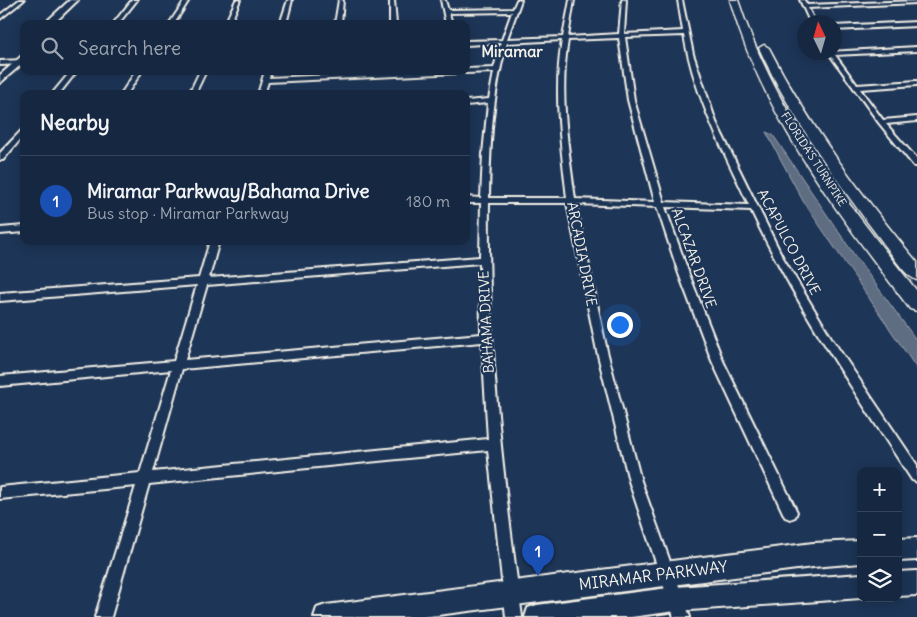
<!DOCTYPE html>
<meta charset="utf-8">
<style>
body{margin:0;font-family:Delius,sans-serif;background:#1f3048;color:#f1f3f6}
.controls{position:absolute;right:15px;bottom:15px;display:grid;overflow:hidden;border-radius:10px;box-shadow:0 2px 12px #0003}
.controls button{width:45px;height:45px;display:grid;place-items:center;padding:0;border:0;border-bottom:1px solid #35445a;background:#162841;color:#f1f3f6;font:25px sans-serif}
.compass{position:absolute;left:797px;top:15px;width:45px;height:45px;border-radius:50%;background:#162841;box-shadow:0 2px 12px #0003;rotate:355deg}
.you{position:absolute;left:619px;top:324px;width:18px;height:18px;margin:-12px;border:4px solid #fff;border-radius:50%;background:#1a73e8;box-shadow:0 0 0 8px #1a73e833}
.badge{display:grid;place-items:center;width:32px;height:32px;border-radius:50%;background:#ea580c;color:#fff;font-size:16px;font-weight:700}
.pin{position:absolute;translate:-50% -41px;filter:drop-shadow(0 1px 2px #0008)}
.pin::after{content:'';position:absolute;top:26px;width:18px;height:15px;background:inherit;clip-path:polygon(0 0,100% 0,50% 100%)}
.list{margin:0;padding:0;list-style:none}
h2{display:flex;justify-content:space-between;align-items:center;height:65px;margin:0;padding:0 20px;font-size:21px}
h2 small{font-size:16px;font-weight:400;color:#9ea6b1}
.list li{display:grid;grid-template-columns:32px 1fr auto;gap:15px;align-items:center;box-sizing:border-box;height:90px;padding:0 20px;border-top:1px solid #35445a}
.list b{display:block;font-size:19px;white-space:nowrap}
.list p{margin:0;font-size:16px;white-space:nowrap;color:#9ea6b1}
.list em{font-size:16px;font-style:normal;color:#9ea6b1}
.icon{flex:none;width:28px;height:28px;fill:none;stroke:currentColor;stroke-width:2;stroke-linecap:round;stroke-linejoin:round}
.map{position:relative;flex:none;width:917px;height:617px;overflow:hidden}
.search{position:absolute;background:#162841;box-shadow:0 2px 12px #0003;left:20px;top:20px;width:450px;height:55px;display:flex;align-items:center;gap:12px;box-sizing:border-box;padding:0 18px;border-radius:10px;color:#9ea6b1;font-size:19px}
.panel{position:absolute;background:#162841;box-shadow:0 2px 12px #0003;left:20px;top:90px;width:450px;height:155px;border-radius:10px}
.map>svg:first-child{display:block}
.water{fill:#5e6d82;stroke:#9aa2ab}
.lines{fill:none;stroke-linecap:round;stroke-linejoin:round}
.street-casing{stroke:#f4f1e8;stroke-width:4}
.secondary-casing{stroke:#f4f1e8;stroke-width:4}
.primary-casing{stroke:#f4f1e8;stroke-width:4}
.highway-casing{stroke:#f4f1e8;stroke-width:3}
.street{fill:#1d3557;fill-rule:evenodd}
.secondary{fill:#1d3557;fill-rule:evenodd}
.primary{fill:#1d3557;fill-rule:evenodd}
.highway{fill:#1d3557;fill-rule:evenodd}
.labels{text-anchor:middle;stroke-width:4.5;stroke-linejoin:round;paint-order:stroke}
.far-street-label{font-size:11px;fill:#f4f1e8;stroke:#1d3557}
.street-label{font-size:14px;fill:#f4f1e8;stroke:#1d3557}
.far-district-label{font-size:16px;font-weight:bold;fill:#f4f1e8;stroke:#1d3557}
.near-street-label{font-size:16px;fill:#f4f1e8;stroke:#1d3557}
</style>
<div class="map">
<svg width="917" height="617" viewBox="0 0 917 617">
<rect width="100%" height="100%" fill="#1d3557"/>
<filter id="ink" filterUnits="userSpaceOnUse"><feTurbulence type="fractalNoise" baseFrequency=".02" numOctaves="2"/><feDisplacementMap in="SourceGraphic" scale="10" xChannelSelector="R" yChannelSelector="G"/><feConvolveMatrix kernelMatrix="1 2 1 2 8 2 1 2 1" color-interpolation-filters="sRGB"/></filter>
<g filter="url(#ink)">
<path class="water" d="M766,132L773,135L855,256L917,341V369L803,201Z"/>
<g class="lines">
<g class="street-casing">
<g id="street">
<path d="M19,0H24L0,19V15Z"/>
<path d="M132,0H137L118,24H113Z"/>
<path d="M185,0H189L174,24H169Z"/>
<path d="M236,0H240L230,24H225Z"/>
<path d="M288,0H292L286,24H280Z"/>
<path d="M339,0H343L341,24H335Z"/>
<path d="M390,0H394L396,24H390Z"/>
<path d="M441,0H445L448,10L513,9L517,0H521L507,39L563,37L570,0H574L568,37L619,34L622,0H626L624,34L683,31L678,0H682L693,54L716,122L782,256L832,339L917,465V482L912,480C855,392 796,306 751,210L665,207L689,274L723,361L797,512L795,517L790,519L785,517L712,361L679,274L657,207L576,204L607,351L641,481L690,617H674L629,481L597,351L567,203H489C487,342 503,479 522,617H506L488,450L149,484L111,617H95L136,486L0,499V487L140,473L171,370L0,386V376L174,361L197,285L0,301V293L199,278L210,241H219L209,278L480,257L481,203H466V197L481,198L483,154L488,103L466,105V101L489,99L494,72L466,73L463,71H466V69L494,68L501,43L466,45V41L502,40L512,12L449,13L452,24H446ZM684,35C694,95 723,150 749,205L664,202L634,100L625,37ZM619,38L628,100L655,202L575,199C568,146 559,93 568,40ZM562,40C553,93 561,145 567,198H489C490,146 492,93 507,43ZM480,263L481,334L185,360L207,285ZM482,342L488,439L153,472L182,369Z"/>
<path d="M800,0H804L807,5L917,1V3L808,8L815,22H810Z"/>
<path d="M917,22V26L834,30V26Z"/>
<path d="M917,47V51L835,55L857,85L917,81V85L860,89L883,120L917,117V121L886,124L917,159V166H914L879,123L828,52Z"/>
<path d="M24,60V64L0,65V61Z"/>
<path d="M71,71H77L59,94H52Z"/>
<path d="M136,71H142L127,94H121Z"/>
<path d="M200,71H206L195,94H189Z"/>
<path d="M265,71H271L269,78L415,71H463L460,73L268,82L264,94H258Z"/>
<path d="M24,128V135L3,160H0V153Z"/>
<path d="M24,226V232L0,234V228Z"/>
</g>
</g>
<g class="secondary-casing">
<g id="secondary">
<path d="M70,0H78L53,24H44Z"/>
<path d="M24,54V62L0,83V75Z"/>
</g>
</g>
<g class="primary-casing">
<g id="primary">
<path d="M917,538V560L898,561V539Z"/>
<path d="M861,541V563L813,567L422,617H314L317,608L326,605L813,543Z"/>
<path d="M917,571V595L898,596V572Z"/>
<path d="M861,574V598L676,611L631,617H525L528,608L537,605L676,587Z"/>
</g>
</g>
<g class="highway-casing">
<g id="highway">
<path d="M730,0H738C774,111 845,201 917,291V311L910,309C838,213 763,117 730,0Z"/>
<path d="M764,45L769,48C809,126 861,194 917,262V280C904,276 893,255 884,244C837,182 792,119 759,48Z"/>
</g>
</g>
<use href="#street" class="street"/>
<use href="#secondary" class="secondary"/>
<use href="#primary" class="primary"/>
<use href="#highway" class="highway"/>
</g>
</g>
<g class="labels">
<g class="far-street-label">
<text transform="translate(814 159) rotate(57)" y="4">FLORIDA'S TURNPIKE</text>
</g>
<g class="street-label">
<text transform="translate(789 242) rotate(62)" y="5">ACAPULCO DRIVE</text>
<text transform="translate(582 254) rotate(79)" y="5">ARCADIA DRIVE</text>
<text transform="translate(694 258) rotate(70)" y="5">ALCAZAR DRIVE</text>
<text transform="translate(486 322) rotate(-93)" y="5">BAHAMA DRIVE</text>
</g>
<g class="far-district-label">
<text x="512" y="57">Miramar</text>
</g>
<g class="near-street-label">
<text transform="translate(653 575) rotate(-7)" y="6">MIRAMAR PARKWAY</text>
</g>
</g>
</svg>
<div class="controls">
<button>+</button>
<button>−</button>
<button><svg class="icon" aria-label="layers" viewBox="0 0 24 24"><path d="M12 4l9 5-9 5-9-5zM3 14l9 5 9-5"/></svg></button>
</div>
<svg class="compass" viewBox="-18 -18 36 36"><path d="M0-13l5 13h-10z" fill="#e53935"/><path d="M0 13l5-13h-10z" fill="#9ea6b1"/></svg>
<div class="you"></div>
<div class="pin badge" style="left:538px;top:576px;background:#1a4fb4">1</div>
<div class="search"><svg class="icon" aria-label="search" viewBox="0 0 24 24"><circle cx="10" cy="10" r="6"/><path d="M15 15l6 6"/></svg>Search here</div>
<section class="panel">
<h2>Nearby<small></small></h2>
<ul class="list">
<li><span class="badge" style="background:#1a4fb4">1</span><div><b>Miramar Parkway/Bahama Drive</b><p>Bus stop · Miramar Parkway</p></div><em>180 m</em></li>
</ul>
</section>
</div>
